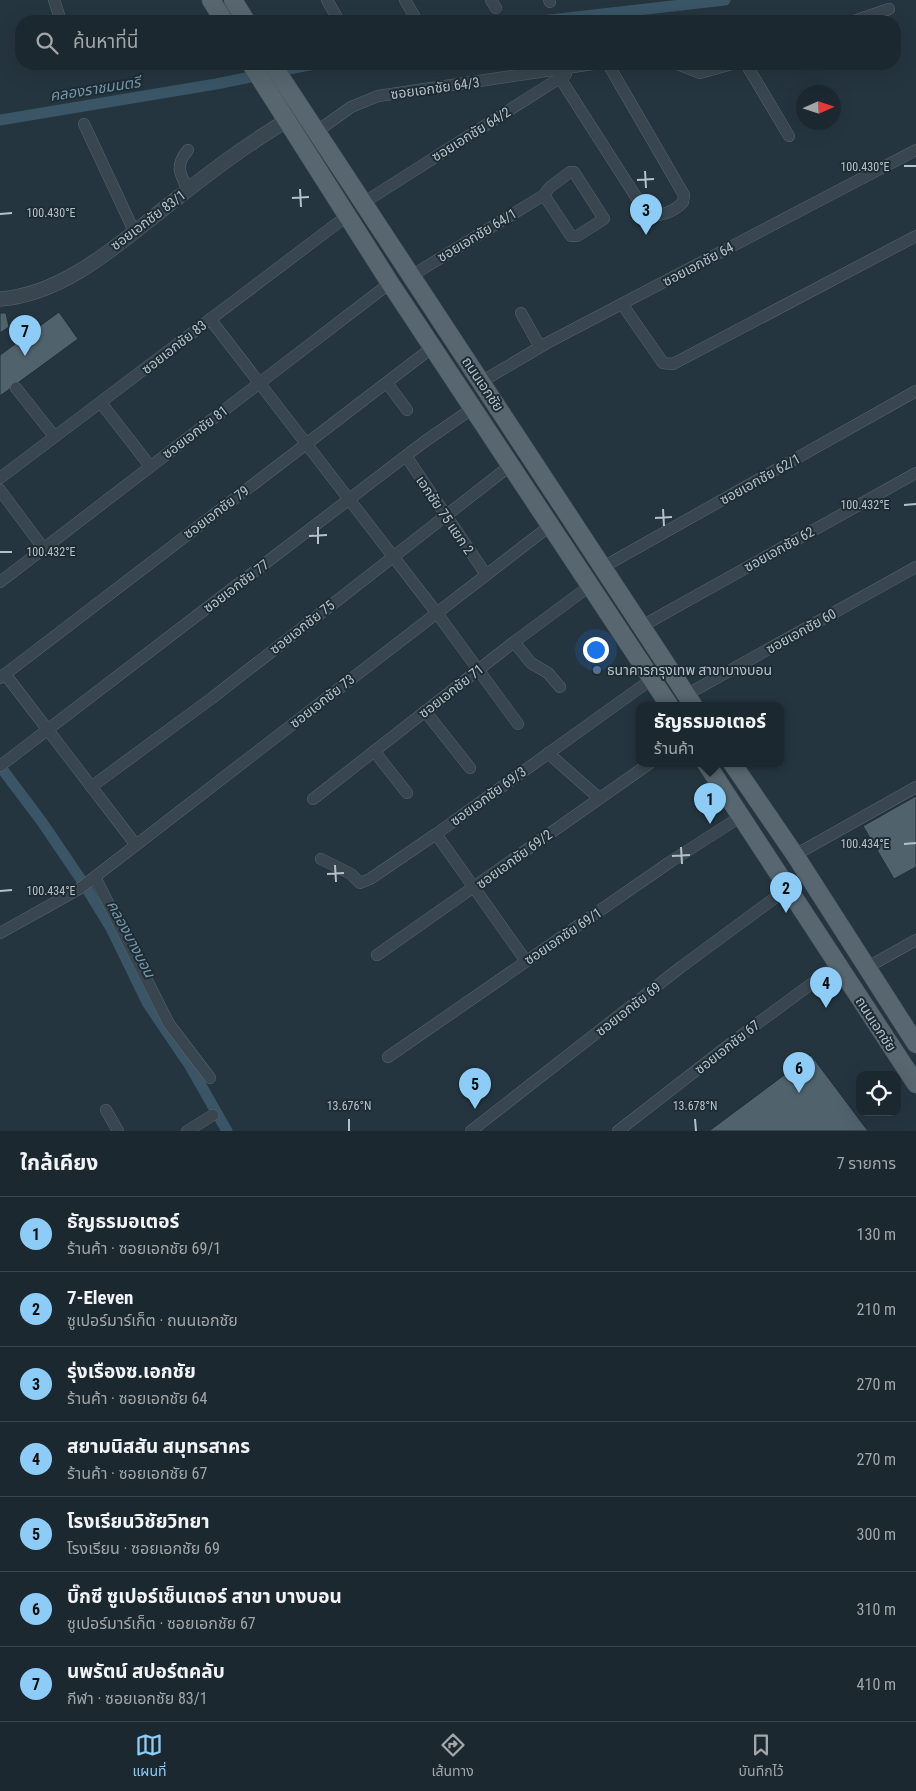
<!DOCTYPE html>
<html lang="th">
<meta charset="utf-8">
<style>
body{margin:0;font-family:"Roboto Condensed","Noto Sans Thai",sans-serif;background:#253037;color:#f1f3f6}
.controls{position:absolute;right:15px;bottom:15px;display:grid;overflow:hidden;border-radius:10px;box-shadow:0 5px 20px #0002}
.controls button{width:45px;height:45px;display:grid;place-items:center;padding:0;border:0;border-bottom:1px solid #3a444b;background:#1c282f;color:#f1f3f6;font:25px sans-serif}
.compass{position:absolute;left:796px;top:85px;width:45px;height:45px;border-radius:50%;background:#1c282f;box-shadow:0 5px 20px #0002;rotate:87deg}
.you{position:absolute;left:595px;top:649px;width:18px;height:18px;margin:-12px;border:4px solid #fff;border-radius:50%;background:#1a73e8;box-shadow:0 0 0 8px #1a73e833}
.badge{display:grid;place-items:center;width:32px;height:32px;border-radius:50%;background:#8cccf7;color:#111;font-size:16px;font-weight:700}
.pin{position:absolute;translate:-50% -41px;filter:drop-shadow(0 1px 2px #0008)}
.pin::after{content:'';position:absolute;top:26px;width:18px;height:15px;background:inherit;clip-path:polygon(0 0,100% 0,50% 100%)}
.popup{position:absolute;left:636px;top:702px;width:148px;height:65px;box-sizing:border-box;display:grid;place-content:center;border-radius:10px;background:#1c282f;filter:drop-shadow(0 1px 4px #0005);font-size:16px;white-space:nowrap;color:#a0a6aa}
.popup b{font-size:19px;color:#f1f3f6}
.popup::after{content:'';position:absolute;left:50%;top:100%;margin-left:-10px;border:10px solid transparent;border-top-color:#1c282f}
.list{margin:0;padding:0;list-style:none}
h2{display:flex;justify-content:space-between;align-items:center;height:65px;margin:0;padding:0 20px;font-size:21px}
h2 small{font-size:16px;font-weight:400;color:#a0a6aa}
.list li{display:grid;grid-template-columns:32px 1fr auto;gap:15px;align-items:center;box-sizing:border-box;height:75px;padding:0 20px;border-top:1px solid #3a444b}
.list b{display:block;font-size:19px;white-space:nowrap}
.list p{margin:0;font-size:16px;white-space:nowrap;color:#a0a6aa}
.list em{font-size:16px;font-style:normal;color:#a0a6aa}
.icon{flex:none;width:28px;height:28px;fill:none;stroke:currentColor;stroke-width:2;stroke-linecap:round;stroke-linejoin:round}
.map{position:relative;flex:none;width:916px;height:1131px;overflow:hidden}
.search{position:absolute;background:#1c282f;box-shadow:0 5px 20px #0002;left:15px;right:15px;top:15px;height:55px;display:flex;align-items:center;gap:12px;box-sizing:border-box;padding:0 18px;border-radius:20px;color:#a0a6aa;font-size:19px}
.sheet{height:590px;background:#1c282f}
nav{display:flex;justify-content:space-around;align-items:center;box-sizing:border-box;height:70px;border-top:1px solid #3a444b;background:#1c282f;font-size:14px;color:#a0a6aa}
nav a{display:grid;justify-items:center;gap:2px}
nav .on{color:#8cccf7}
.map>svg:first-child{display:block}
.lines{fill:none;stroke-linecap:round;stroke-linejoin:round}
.canal{stroke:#395566;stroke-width:11}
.building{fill:#50626c;stroke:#202e36}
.minor-casing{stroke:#57646c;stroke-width:12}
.tertiary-casing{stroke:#57646c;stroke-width:15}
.primary-casing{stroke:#425058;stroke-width:19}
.minor{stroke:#39464f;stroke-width:11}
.tertiary{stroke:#39464f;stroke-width:14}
.primary{stroke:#57666f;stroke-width:18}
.ticks{fill:none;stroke:#b5c1c9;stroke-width:2}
.service-dot{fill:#5c6f8a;stroke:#1e2c34;stroke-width:2}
.labels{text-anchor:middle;stroke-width:4;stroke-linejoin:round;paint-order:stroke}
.street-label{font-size:14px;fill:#b5c1c9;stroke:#1e2c34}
.poi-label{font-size:14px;fill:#b5c1c9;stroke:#1e2c34;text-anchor:start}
.water-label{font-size:15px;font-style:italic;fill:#7598ac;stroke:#1e2c34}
.ticks-label{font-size:12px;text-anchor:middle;fill:#b5c1c9;stroke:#1e2c34;stroke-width:4;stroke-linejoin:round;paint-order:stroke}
</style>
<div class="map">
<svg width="916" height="1131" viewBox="0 0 916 1131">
<rect width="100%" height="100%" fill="#25353f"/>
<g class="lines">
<g class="canal">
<path d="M541,21L725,0"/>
<path d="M0,120L216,84L314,64"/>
<path d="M0,766L42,822L84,884L111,928L148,1004L190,1066L227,1131"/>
</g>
</g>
<g class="building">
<path d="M59,312L78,339L0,396V355Z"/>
<path d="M0,313H6L9,327L0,333Z"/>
<path d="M916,796V867L894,879L863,826Z"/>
<path d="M811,1055L868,1131H709Z"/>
</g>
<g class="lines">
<g class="minor-casing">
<g id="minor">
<path d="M54,0L61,21"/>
<path d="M327,0L339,21"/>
<path d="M405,0L417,21"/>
<path d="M491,0L496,8"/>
<path d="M549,0L550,2"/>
<path d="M854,21L889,9"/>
<path d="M677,64L700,73L732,64"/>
<path d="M746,64L789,136"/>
<path d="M560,78L647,214C659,218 675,211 683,202L684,195L608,64"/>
<path d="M84,124L134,231"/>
<path d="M316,132L351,107L378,96L593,64"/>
<path d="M188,189C179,173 175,165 188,150"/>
<path d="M363,203L566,74"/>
<path d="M411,276L544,195L550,187L570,172H574L604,219L577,236H571L544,195"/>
<path d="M622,304L663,363L673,364L916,236"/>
<path d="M521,313L540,347"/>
<path d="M210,319L436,612L518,724"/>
<path d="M481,382L547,343L916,150"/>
<path d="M387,383L407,410"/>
<path d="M16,388L54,436"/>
<path d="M101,403L150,466"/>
<path d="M406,456L485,573"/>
<path d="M0,478L347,216"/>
<path d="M0,490L44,549"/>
<path d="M603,567L916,391"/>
<path d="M0,582L390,283"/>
<path d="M642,626L916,473"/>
<path d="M514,642L531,663L548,673L560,687"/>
<path d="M5,674L136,845"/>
<path d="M0,678L433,347"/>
<path d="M686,695L916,567"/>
<path d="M425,711L470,768"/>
<path d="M374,751L407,793"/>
<path d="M548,753L599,798"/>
<path d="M0,766L424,442L473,408"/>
<path d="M91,787L212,698L511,465"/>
<path d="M313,799L514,642L591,585"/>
<path d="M436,834L526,961"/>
<path d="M795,855L916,787"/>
<path d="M321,859L351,874L360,883L370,879L436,834L652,679"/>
<path d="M95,877L169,1024L210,1078"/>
<path d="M0,933L79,889L551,525"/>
<path d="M377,955L650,763"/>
<path d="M866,968L916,940"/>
<path d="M388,1057L670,862L740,817"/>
<path d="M106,1110L118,1131"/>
<path d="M187,1131L213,1115"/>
<path d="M471,1131L681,967L787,889"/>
<path d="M618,1131L739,1037L837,965"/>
</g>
</g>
<g class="tertiary-casing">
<path id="tertiary" d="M0,299C69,294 127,236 180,196C214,169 249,143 286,121"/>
</g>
<g class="primary-casing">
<g id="primary">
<path d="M211,0L224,21"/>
<path d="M233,0L246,21"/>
<path d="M251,64L390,283L669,705"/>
<path d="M272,64L693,705"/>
<path d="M706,763L916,1084"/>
<path d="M732,763L795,855L916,1044"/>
</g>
</g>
<use href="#minor" class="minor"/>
<use href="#tertiary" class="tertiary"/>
<use href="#primary" class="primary"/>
</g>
<path class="ticks" d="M904,166H916M645,171L646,188M637,180L654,179M300,189L301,207M292,198L309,197M0,214L12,213M904,505L916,504M663,509L664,526M655,518L672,517M318,527V544M309,536L327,535M0,552H12M904,844L916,843M681,847L682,864M672,856L690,855M335,865L336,882M327,874L344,873M0,891L12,890M349,1119V1131M695,1119L696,1131"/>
<circle class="service-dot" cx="597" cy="670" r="5"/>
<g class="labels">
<g class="street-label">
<text transform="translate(435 88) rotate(-8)" y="5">ซอยเอกชัย 64/3</text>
<text transform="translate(471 134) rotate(-32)" y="5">ซอยเอกชัย 64/2</text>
<text transform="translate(148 220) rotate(-37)" y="5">ซอยเอกชัย 83/1</text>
<text transform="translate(477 235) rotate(-31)" y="5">ซอยเอกชัย 64/1</text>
<text transform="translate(698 264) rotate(-28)" y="5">ซอยเอกชัย 64</text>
<text transform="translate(174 347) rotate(-38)" y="5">ซอยเอกชัย 83</text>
<text transform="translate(483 384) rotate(56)" y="5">ถนนเอกชัย</text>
<text transform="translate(195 432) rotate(-37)" y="5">ซอยเอกชัย 81</text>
<text transform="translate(760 479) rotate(-29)" y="5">ซอยเอกชัย 62/1</text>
<text transform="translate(216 512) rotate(-37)" y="5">ซอยเอกชัย 79</text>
<text transform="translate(445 515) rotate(56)" y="5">เอกชัย 75 แยก 2</text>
<text transform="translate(779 549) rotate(-29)" y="5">ซอยเอกชัย 62</text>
<text transform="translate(236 586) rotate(-37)" y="5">ซอยเอกชัย 77</text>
<text transform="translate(302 627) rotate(-38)" y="5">ซอยเอกชัย 75</text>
<text transform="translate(801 631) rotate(-29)" y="5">ซอยเอกชัย 60</text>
<text transform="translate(451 691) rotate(-38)" y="5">ซอยเอกชัย 71</text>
<text transform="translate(322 701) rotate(-38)" y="5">ซอยเอกชัย 73</text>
<text transform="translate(488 796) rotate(-36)" y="5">ซอยเอกชัย 69/3</text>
<text transform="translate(514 859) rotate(-36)" y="5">ซอยเอกชัย 69/2</text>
<text transform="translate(563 936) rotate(-34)" y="5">ซอยเอกชัย 69/1</text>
<text transform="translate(628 1009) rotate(-38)" y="5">ซอยเอกชัย 69</text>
<text transform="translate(876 1024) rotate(57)" y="5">ถนนเอกชัย</text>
<text transform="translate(727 1047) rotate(-38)" y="5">ซอยเอกชัย 67</text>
</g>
<g class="poi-label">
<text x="607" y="675">ธนาคารกรุงเทพ สาขาบางบอน</text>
</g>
<g class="water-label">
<text transform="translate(95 89) rotate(-9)" y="5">คลองราชมนตรี</text>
<text transform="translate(131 939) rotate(62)" y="5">คลองบางบอน</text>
</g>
</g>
<g class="ticks-label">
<text x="865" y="171">100.430°E</text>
<text x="51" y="217">100.430°E</text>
<text x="865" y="509">100.432°E</text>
<text x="51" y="556">100.432°E</text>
<text x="865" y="848">100.434°E</text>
<text x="51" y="895">100.434°E</text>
<text x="349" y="1110">13.676°N</text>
<text x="695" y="1110">13.678°N</text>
</g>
</svg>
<div class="controls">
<button><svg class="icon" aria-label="locate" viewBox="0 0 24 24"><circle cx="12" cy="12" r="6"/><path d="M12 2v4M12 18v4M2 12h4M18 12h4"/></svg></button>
</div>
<svg class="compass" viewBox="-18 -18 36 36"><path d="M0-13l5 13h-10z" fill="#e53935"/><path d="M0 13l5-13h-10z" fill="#a0a6aa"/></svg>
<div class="you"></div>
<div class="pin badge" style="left:710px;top:824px">1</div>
<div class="popup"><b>ธัญธรมอเตอร์</b>ร้านค้า</div>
<div class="pin badge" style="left:786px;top:913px">2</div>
<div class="pin badge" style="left:646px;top:235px">3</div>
<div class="pin badge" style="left:826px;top:1008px">4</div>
<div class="pin badge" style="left:475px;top:1109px">5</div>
<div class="pin badge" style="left:799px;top:1093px">6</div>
<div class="pin badge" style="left:25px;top:356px">7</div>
<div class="search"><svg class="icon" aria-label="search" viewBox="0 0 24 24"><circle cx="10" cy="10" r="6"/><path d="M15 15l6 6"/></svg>ค้นหาที่นี่</div>
</div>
<section class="sheet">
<h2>ใกล้เคียง<small>7 รายการ</small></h2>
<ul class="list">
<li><span class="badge">1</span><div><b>ธัญธรมอเตอร์</b><p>ร้านค้า · ซอยเอกชัย 69/1</p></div><em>130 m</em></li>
<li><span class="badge">2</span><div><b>7-Eleven</b><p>ซูเปอร์มาร์เก็ต · ถนนเอกชัย</p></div><em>210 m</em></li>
<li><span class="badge">3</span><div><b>รุ่งเรืองซ.เอกชัย</b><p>ร้านค้า · ซอยเอกชัย 64</p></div><em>270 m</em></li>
<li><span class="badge">4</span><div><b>สยามนิสสัน สมุทรสาคร</b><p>ร้านค้า · ซอยเอกชัย 67</p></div><em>270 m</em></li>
<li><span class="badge">5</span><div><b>โรงเรียนวิชัยวิทยา</b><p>โรงเรียน · ซอยเอกชัย 69</p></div><em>300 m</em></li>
<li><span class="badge">6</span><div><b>บิ๊กซี ซูเปอร์เซ็นเตอร์ สาขา บางบอน</b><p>ซูเปอร์มาร์เก็ต · ซอยเอกชัย 67</p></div><em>310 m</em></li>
<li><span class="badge">7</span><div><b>นพรัตน์ สปอร์ตคลับ</b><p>กีฬา · ซอยเอกชัย 83/1</p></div><em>410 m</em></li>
</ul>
</section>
<nav>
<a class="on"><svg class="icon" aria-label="map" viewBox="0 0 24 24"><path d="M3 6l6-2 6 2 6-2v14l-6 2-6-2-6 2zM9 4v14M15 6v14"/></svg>แผนที่</a>
<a><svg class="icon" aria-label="directions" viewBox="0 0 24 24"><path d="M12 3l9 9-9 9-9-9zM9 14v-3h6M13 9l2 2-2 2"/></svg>เส้นทาง</a>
<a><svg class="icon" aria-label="saved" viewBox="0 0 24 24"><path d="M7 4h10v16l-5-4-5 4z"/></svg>บันทึกไว้</a>
</nav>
